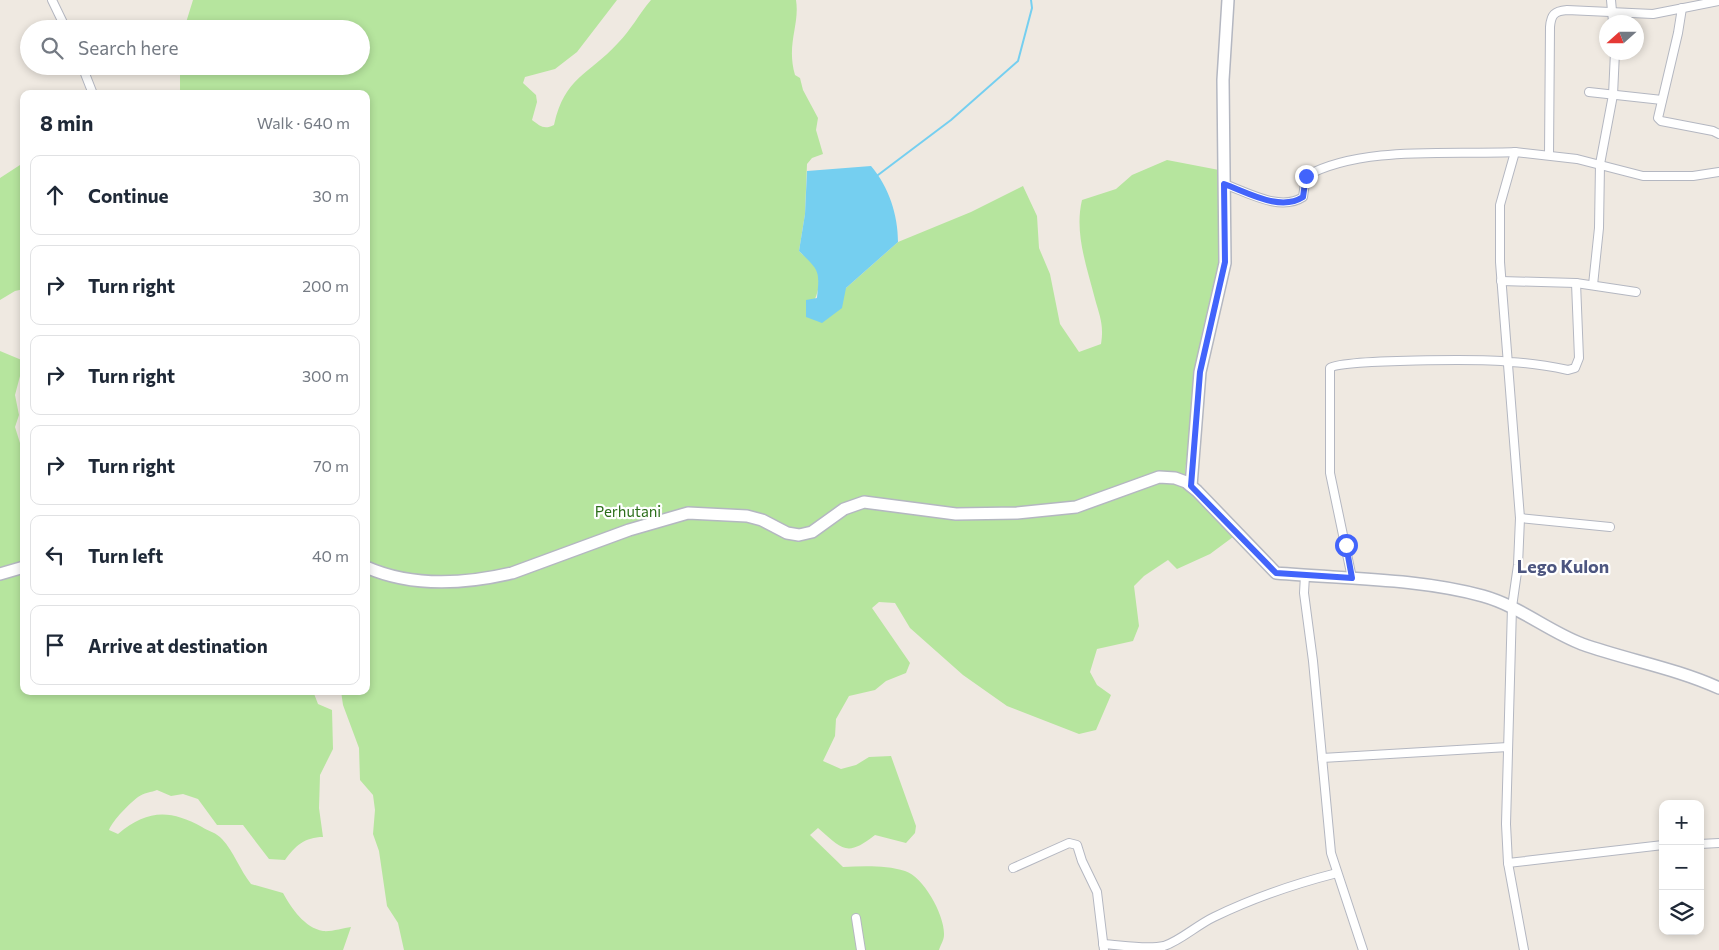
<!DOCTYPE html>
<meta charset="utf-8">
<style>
body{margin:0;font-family:Commissioner,sans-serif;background:#f2f2f3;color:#1f2937}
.controls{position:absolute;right:15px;bottom:15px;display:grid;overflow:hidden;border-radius:10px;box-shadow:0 2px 8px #0003}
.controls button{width:45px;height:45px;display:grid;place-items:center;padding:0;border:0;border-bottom:1px solid #e0e1e3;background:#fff;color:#1f2937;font:25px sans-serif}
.compass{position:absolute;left:1599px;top:15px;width:45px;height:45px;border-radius:50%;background:#fff;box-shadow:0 2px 8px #0003;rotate:249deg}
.stop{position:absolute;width:15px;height:15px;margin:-11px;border:4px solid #4264fb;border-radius:50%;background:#fff}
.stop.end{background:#4264fb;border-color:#fff;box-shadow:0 1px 5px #0008}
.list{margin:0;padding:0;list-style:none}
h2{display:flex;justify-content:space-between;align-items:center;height:65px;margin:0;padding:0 20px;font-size:21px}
h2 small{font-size:16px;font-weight:400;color:#747a83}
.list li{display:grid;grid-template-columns:32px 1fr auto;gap:15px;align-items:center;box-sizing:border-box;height:80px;margin:0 10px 10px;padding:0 10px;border:1px solid #e0e1e3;border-radius:10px}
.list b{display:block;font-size:19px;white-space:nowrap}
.list em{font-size:16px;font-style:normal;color:#747a83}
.icon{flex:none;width:28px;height:28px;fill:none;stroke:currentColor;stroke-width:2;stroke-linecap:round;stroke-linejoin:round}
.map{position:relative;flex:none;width:1719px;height:950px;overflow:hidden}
.search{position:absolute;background:#fff;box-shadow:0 2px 8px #0003;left:20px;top:20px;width:350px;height:55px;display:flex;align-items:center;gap:12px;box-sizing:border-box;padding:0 18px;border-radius:28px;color:#747a83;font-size:19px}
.panel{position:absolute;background:#fff;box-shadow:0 2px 8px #0003;left:20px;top:90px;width:350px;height:605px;border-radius:10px}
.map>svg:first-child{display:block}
.green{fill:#b6e59e}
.water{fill:#75cff0}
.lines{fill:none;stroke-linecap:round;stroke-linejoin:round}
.stream{stroke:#75cff0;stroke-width:2}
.street-casing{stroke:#b4b7c1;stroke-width:10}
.secondary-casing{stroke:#b4b7c1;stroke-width:14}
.street{stroke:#fff;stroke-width:8}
.secondary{stroke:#fff;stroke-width:11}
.route{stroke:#4264fb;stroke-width:6}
.labels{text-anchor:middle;stroke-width:4.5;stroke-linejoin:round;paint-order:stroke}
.park-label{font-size:15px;fill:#2c6e1b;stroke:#fff}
.quarter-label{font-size:18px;font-weight:bold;fill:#4d5680;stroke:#fff}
</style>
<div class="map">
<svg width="1719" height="950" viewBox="0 0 1719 950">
<rect width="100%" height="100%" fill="#efe9e1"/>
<g class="green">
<path d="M193,0H617L577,52L555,69L525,77L523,83L536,95L537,102L532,120C540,126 544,130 554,125C565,76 588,76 618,43C631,30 639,14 651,0H796C800,25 786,44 795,75L800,78L803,90L818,118L816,130L823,154L812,158L807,164L805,214L799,251C804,256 812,262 816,268C825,283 813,304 806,317L846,288L898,242L971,212L1023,186L1037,216L1039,248L1050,274L1060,324L1079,352L1101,344C1104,325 1100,317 1095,299C1087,267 1074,233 1082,200L1116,189L1132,175L1167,160L1219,170L1221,252L1201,338L1185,472L1189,489L1233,537L1210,554L1177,569L1168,560L1144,576L1134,586L1139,626L1133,641L1097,649L1090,672L1097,685L1111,695L1096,730L1079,734L1007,706L963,675L910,628L895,603L879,602L872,608L910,663L906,673L886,681L875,690L849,696L836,719L835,736L823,761L841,769L856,765L869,757L891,756L916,826L915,833L906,843L875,835C847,857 843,850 818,828L810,835L843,867C863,866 886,865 905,871C924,877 945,916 944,935C944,940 940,946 939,950H404L398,923L387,906L379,851L373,834L375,810L373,795L360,780L359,748L343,705L341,691H366V94H180V66H361V29H184Z"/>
<path d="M20,165L24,172V289L15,291L0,300V178Z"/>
<path d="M0,351L24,361L15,395L19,415L15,427L20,443L24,440V691H313L318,704L332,710L333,749L320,775L319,808L323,837C305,837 295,846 285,860L269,859L243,825H217L198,799L183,794L171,796L157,790C152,792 143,793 138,797C130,803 113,820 109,830L118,834C147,810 169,809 202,827C208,831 217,833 222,839C234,852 240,870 251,884L283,893C291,908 305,928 323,931C331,932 343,928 351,927L343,950H0Z"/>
</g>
<path class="water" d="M871,166C889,187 898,215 898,242L846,288L842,308L822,323L806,317V300L817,298C820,269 819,271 799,251L805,214L807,171Z"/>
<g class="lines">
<path class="stream" d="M878,175L951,120L1018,61L1032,8L1031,0"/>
<g class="street-casing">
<g id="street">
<path d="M52,0L66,29"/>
<path d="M1611,0L1613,22"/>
<path d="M1682,8L1678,33L1658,118L1661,121L1713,131L1719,134"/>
<path d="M82,66L93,94"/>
<path d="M1589,92L1662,100"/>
<path d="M1549,155L1550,27C1551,15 1554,11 1567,10L1653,14L1719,1"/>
<path d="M1224,184C1247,192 1280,212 1303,197L1306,176C1362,145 1452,155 1515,152"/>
<path d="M1501,281L1576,283L1636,292"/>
<path d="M1593,285L1599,228L1600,164L1613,95L1615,52"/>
<path d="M1520,518L1610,527"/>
<path d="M1305,575L1304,593L1313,661L1331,853L1363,950"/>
<path d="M1352,578L1330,473V368C1341,359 1488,359 1510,362C1529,363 1549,366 1568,370L1575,368L1579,358L1576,283"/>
<path d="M1322,758L1508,747"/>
<path d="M1700,844L1719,843"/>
<path d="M1508,863L1663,845"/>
<path d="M1013,868L1069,843L1077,845L1082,861L1097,892L1104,950"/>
<path d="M856,918L861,950"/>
<path d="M1103,944C1121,945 1146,950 1164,946C1180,941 1197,925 1214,917C1253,898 1294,884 1337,873"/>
<path d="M1524,950L1508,863L1506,824L1512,607L1518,565L1520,518L1500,262V205L1515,152L1577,159L1643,176H1693L1719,172"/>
</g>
</g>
<g class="secondary-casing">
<g id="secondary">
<path d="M1191,486L1200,372L1225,263L1223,80L1228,0"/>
<path d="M366,567C411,587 465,584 512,573L629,530L688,513L747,516L762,520L787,533L799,535L812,532L844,509L864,502L956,514L1017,513L1076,507L1159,477L1175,478L1186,482L1197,491L1276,573C1344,579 1417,578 1483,596C1519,606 1548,631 1582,644C1627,660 1675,668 1719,688"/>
<path d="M0,574L24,567"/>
</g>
</g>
<use href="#street" class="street"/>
<use href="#secondary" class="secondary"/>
</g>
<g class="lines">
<path class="route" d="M1306,176L1303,197C1280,212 1247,192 1224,184L1225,262L1200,372L1191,486L1276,573L1352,578L1346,545"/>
</g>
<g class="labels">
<g class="park-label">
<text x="628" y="517">Perhutani</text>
</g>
<g class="quarter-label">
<text x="1563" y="573">Lego Kulon</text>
</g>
</g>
</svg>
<div class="controls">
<button>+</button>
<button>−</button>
<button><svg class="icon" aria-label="layers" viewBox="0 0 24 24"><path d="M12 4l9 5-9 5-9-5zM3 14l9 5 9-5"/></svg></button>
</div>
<svg class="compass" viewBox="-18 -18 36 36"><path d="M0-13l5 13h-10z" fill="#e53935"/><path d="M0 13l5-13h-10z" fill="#747a83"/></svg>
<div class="stop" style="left:1346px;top:545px"></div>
<div class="stop end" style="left:1306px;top:176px"></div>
<div class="search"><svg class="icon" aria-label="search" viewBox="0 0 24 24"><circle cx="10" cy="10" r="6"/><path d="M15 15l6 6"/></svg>Search here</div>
<section class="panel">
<h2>8 min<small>Walk · 640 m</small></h2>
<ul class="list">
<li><svg class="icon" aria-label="ahead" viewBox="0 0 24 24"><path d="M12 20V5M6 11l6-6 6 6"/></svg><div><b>Continue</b></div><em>30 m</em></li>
<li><svg class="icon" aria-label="right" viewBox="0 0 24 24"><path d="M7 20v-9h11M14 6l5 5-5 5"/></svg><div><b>Turn right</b></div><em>200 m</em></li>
<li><svg class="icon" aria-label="right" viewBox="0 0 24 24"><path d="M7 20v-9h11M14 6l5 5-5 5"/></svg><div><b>Turn right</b></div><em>300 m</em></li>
<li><svg class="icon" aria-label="right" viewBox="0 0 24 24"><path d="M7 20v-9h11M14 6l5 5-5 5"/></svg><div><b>Turn right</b></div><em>70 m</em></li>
<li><svg class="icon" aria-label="left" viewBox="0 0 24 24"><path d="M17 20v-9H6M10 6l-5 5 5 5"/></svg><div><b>Turn left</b></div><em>40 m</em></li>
<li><svg class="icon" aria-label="arrive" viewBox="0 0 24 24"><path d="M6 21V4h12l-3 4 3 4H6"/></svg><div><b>Arrive at destination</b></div></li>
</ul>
</section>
</div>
